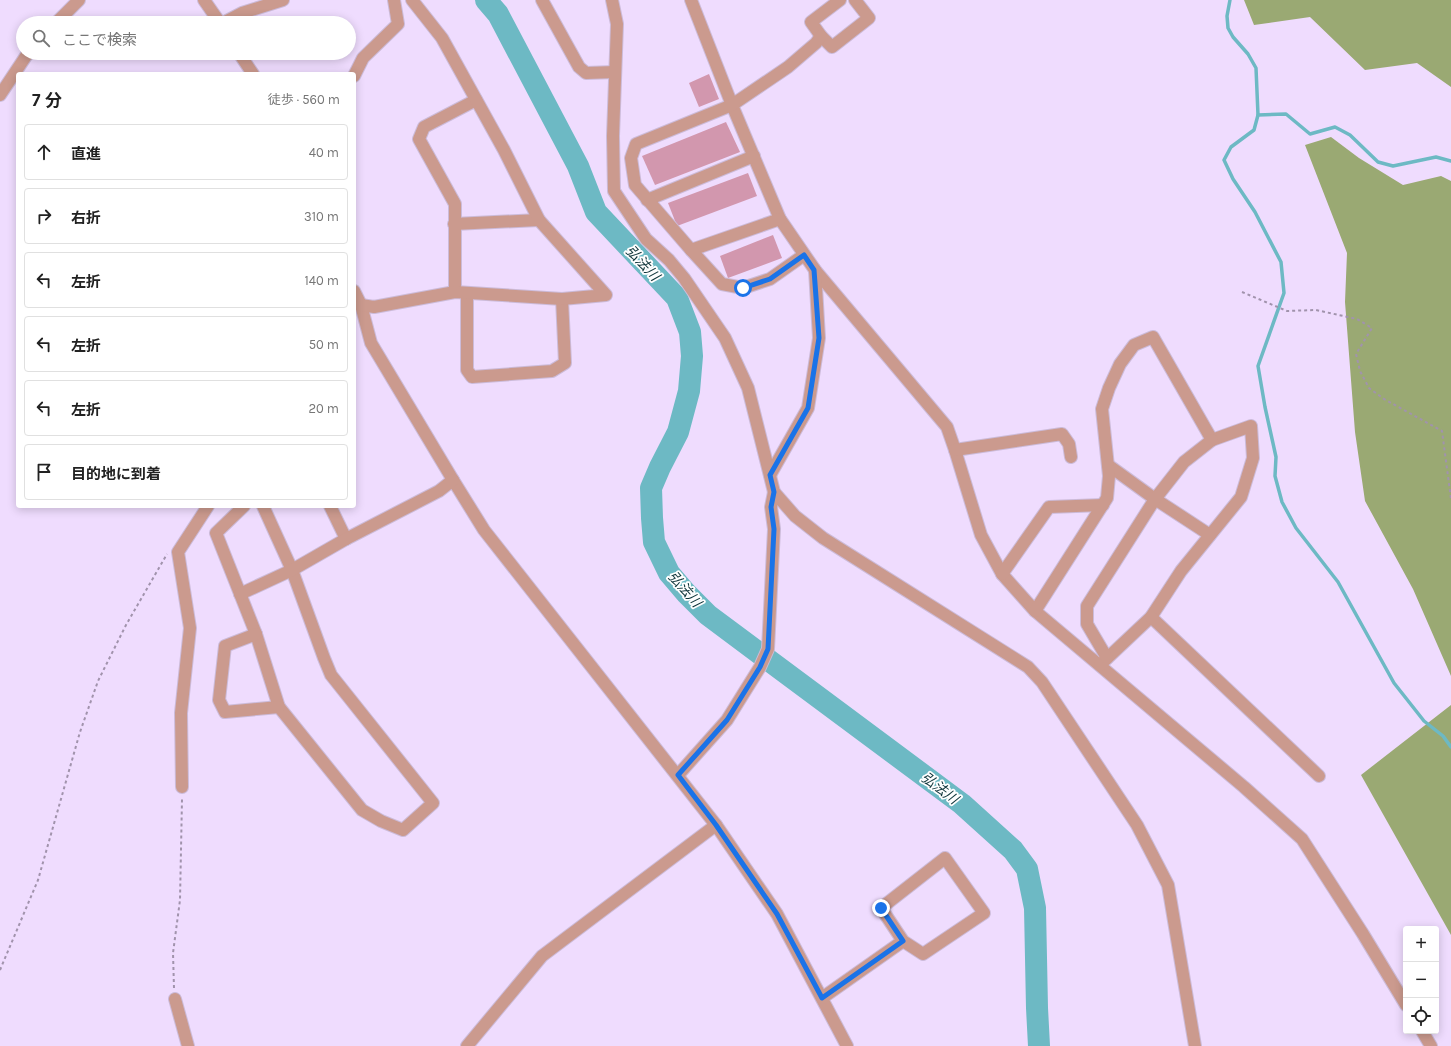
<!DOCTYPE html>
<html lang="ja">
<meta charset="utf-8">
<style>
body{margin:0;font-family:Karla,"Noto Sans JP",sans-serif;background:#f2f2f2;color:#222}
.controls{position:absolute;right:12px;bottom:12px;display:grid;overflow:hidden;border-radius:4px;box-shadow:0 2px 10px #0003}
.controls button{width:36px;height:36px;display:grid;place-items:center;padding:0;border:0;border-bottom:1px solid #e0e0e0;background:#fff;color:#222;font:20px sans-serif}
.stop{position:absolute;width:12px;height:12px;margin:-9px;border:3px solid #1a73e8;border-radius:50%;background:#fff}
.stop.end{background:#1a73e8;border-color:#fff;box-shadow:0 1px 4px #0008}
.list{margin:0;padding:0;list-style:none}
h2{display:flex;justify-content:space-between;align-items:center;height:52px;margin:0;padding:0 16px;font-size:17px}
h2 small{font-size:13px;font-weight:400;color:#767676}
.list li{display:grid;grid-template-columns:26px 1fr auto;gap:12px;align-items:center;box-sizing:border-box;height:56px;margin:0 8px 8px;padding:0 8px;border:1px solid #e0e0e0;border-radius:4px}
.list b{display:block;font-size:15px;white-space:nowrap}
.list em{font-size:13px;font-style:normal;color:#767676}
.icon{flex:none;width:22px;height:22px;fill:none;stroke:currentColor;stroke-width:2;stroke-linecap:round;stroke-linejoin:round}
.map{position:relative;flex:none;width:1451px;height:1046px;overflow:hidden}
.search{position:absolute;background:#fff;box-shadow:0 2px 10px #0003;left:16px;top:16px;width:340px;height:44px;display:flex;align-items:center;gap:10px;box-sizing:border-box;padding:0 14px;border-radius:22px;color:#767676;font-size:15px}
.panel{position:absolute;background:#fff;box-shadow:0 2px 10px #0003;left:16px;top:72px;width:340px;height:436px;border-radius:4px}
.map>svg:first-child{display:block}
.forest{fill:#9aa973}
.lines{fill:none;stroke-linecap:round;stroke-linejoin:round}
.stream{stroke:#6db9c4;stroke-width:3.5}
.river{stroke:#6db9c4;stroke-width:22}
.building{fill:#d297ae}
.minor-casing{stroke:#ccbbd9;stroke-width:14}
.tertiary-casing{stroke:#ccbbd9;stroke-width:14}
.path{stroke:#a193ac;stroke-width:2;stroke-dasharray:3 3;stroke-linecap:butt}
.minor{stroke:#cb9a8e;stroke-width:12}
.tertiary{stroke:#cb9a8e;stroke-width:12}
.route{stroke:#1a73e8;stroke-width:5}
.labels{text-anchor:middle;stroke-width:3.5;stroke-linejoin:round;paint-order:stroke}
.water-label{font-size:14px;font-style:italic;fill:#0f353a;stroke:#fff}
</style>
<div class="map">
<svg width="1451" height="1046" viewBox="0 0 1451 1046">
<rect width="100%" height="100%" fill="#efdcfe"/>
<g class="forest">
<path d="M1244,0H1451V87L1417,63L1365,70L1310,17L1254,25Z"/>
<path d="M1331,137L1359,158L1403,185L1441,176L1451,181V676L1413,589L1365,501L1355,432L1345,302L1347,253L1305,145Z"/>
<path d="M1451,705V935L1361,775Z"/>
</g>
<g class="lines">
<g class="stream">
<path d="M1230,0L1227,16L1228,28L1233,37L1248,54L1256,68L1258,115L1254,130L1231,147L1224,160L1233,179L1255,212L1281,262L1284,293L1258,366L1265,407L1276,457L1275,476L1282,502L1296,528L1338,582L1394,683L1424,721L1443,736L1451,747"/>
<path d="M1258,115L1286,114L1310,134L1335,127L1350,135L1378,162L1393,166L1436,157L1451,161"/>
</g>
<path class="river" d="M486,0L498,14L578,166L596,212L677,298L690,332L692,356L689,391L678,432L660,467L651,488L652,518L654,542L669,573L686,593L708,615L962,804L1013,850L1027,869L1035,908L1037,1008L1039,1046"/>
</g>
<g class="building">
<path d="M709,74L719,99L699,107L689,83Z"/>
<path d="M726,122L740,152L655,185L642,156Z"/>
<path d="M748,173L757,196L677,226L668,203Z"/>
<path d="M773,235L782,258L728,278L720,256Z"/>
</g>
<g class="lines">
<g class="minor-casing">
<g id="minor">
<path d="M204,0L220,23"/>
<path d="M542,0L579,67L586,73L615,72"/>
<path d="M691,0L732,105L780,219L815,270L947,427L955,450L981,535L1002,574L1035,611L1244,787L1302,839L1363,934L1406,1005"/>
<path d="M840,0L811,22L821,36L832,47L869,18L855,0"/>
<path d="M56,23L79,0"/>
<path d="M223,23L242,13L283,0"/>
<path d="M239,53L253,74"/>
<path d="M354,76L363,58L398,24L394,0"/>
<path d="M0,95L28,53"/>
<path d="M647,200L754,156"/>
<path d="M454,224L539,220"/>
<path d="M691,250L780,219"/>
<path d="M804,255L770,279L743,288L722,284L691,250L635,185L631,158L636,144L732,105L788,67L816,43L821,36"/>
<path d="M354,291L361,305L371,343L453,480L484,530L716,825L777,914L847,1046"/>
<path d="M455,292V204L419,139L424,127L476,100"/>
<path d="M467,293V370L472,377L552,371L565,363L562,299"/>
<path d="M361,305L374,307L455,292L562,299L606,295L539,220L504,150L442,38L412,0"/>
<path d="M955,450L1062,434L1069,444L1071,457"/>
<path d="M1108,465L1155,499L1210,535"/>
<path d="M770,475L808,408L819,338L815,270"/>
<path d="M244,506L216,533L256,634L279,707L362,810L381,821L403,830L433,803L331,675L324,658L292,570L263,506"/>
<path d="M330,506L346,539"/>
<path d="M1002,574L1049,507L1103,505"/>
<path d="M240,594L292,570L346,539L439,491L453,480"/>
<path d="M1035,611L1107,498L1109,476L1102,409L1109,388L1120,364L1134,345L1153,337L1212,440L1251,426L1253,458L1241,497L1181,571L1151,617L1100,665"/>
<path d="M1151,617L1319,776"/>
<path d="M256,634L225,646L219,700L225,712L279,707"/>
<path d="M1107,658L1087,624V606L1155,499L1184,462L1212,440"/>
<path d="M678,775L727,720L760,667L768,649L774,529L771,507L774,492"/>
<path d="M182,787L181,713L190,628L178,552L208,506"/>
<path d="M822,998L903,941L881,908L945,858L984,913L923,954L903,941"/>
<path d="M175,999L188,1046"/>
<path d="M1422,1031L1431,1046"/>
<path d="M467,1046L542,956L716,825"/>
</g>
</g>
<g class="tertiary-casing">
<path id="tertiary" d="M612,0L617,24L613,136L614,191L646,239L669,260L684,278L725,338L748,388L774,492L795,516L823,538L1028,667L1042,682L1137,825L1168,885L1195,1046"/>
</g>
<g class="path">
<path d="M1242,292L1287,311L1316,310L1357,319L1372,328L1356,354L1360,371L1369,388L1384,399L1442,431L1451,499"/>
<path d="M0,970L38,880L80,732L98,681L126,625L167,554"/>
<path d="M174,988L173,953L180,900L182,799"/>
</g>
<use href="#minor" class="minor"/>
<use href="#tertiary" class="tertiary"/>
</g>
<g class="lines">
<path class="route" d="M743,288L770,279L804,255L814,270L819,338L808,408L770,475L774,492L771,507L774,529L768,649L760,667L727,720L678,775L716,825L777,914L822,998L903,941L881,908"/>
</g>
<g class="labels">
<g class="water-label">
<text transform="translate(643 263) rotate(47)" y="5">弘法川</text>
<text transform="translate(685 589) rotate(49)" y="5">弘法川</text>
<text transform="translate(940 788) rotate(37)" y="5">弘法川</text>
</g>
</g>
</svg>
<div class="controls">
<button>+</button>
<button>−</button>
<button><svg class="icon" aria-label="locate" viewBox="0 0 24 24"><circle cx="12" cy="12" r="6"/><path d="M12 2v4M12 18v4M2 12h4M18 12h4"/></svg></button>
</div>
<div class="stop" style="left:743px;top:288px"></div>
<div class="stop end" style="left:881px;top:908px"></div>
<div class="search"><svg class="icon" aria-label="search" viewBox="0 0 24 24"><circle cx="10" cy="10" r="6"/><path d="M15 15l6 6"/></svg>ここで検索</div>
<section class="panel">
<h2>7 分<small>徒歩 · 560 m</small></h2>
<ul class="list">
<li><svg class="icon" aria-label="ahead" viewBox="0 0 24 24"><path d="M12 20V5M6 11l6-6 6 6"/></svg><div><b>直進</b></div><em>40 m</em></li>
<li><svg class="icon" aria-label="right" viewBox="0 0 24 24"><path d="M7 20v-9h11M14 6l5 5-5 5"/></svg><div><b>右折</b></div><em>310 m</em></li>
<li><svg class="icon" aria-label="left" viewBox="0 0 24 24"><path d="M17 20v-9H6M10 6l-5 5 5 5"/></svg><div><b>左折</b></div><em>140 m</em></li>
<li><svg class="icon" aria-label="left" viewBox="0 0 24 24"><path d="M17 20v-9H6M10 6l-5 5 5 5"/></svg><div><b>左折</b></div><em>50 m</em></li>
<li><svg class="icon" aria-label="left" viewBox="0 0 24 24"><path d="M17 20v-9H6M10 6l-5 5 5 5"/></svg><div><b>左折</b></div><em>20 m</em></li>
<li><svg class="icon" aria-label="arrive" viewBox="0 0 24 24"><path d="M6 21V4h12l-3 4 3 4H6"/></svg><div><b>目的地に到着</b></div></li>
</ul>
</section>
</div>
